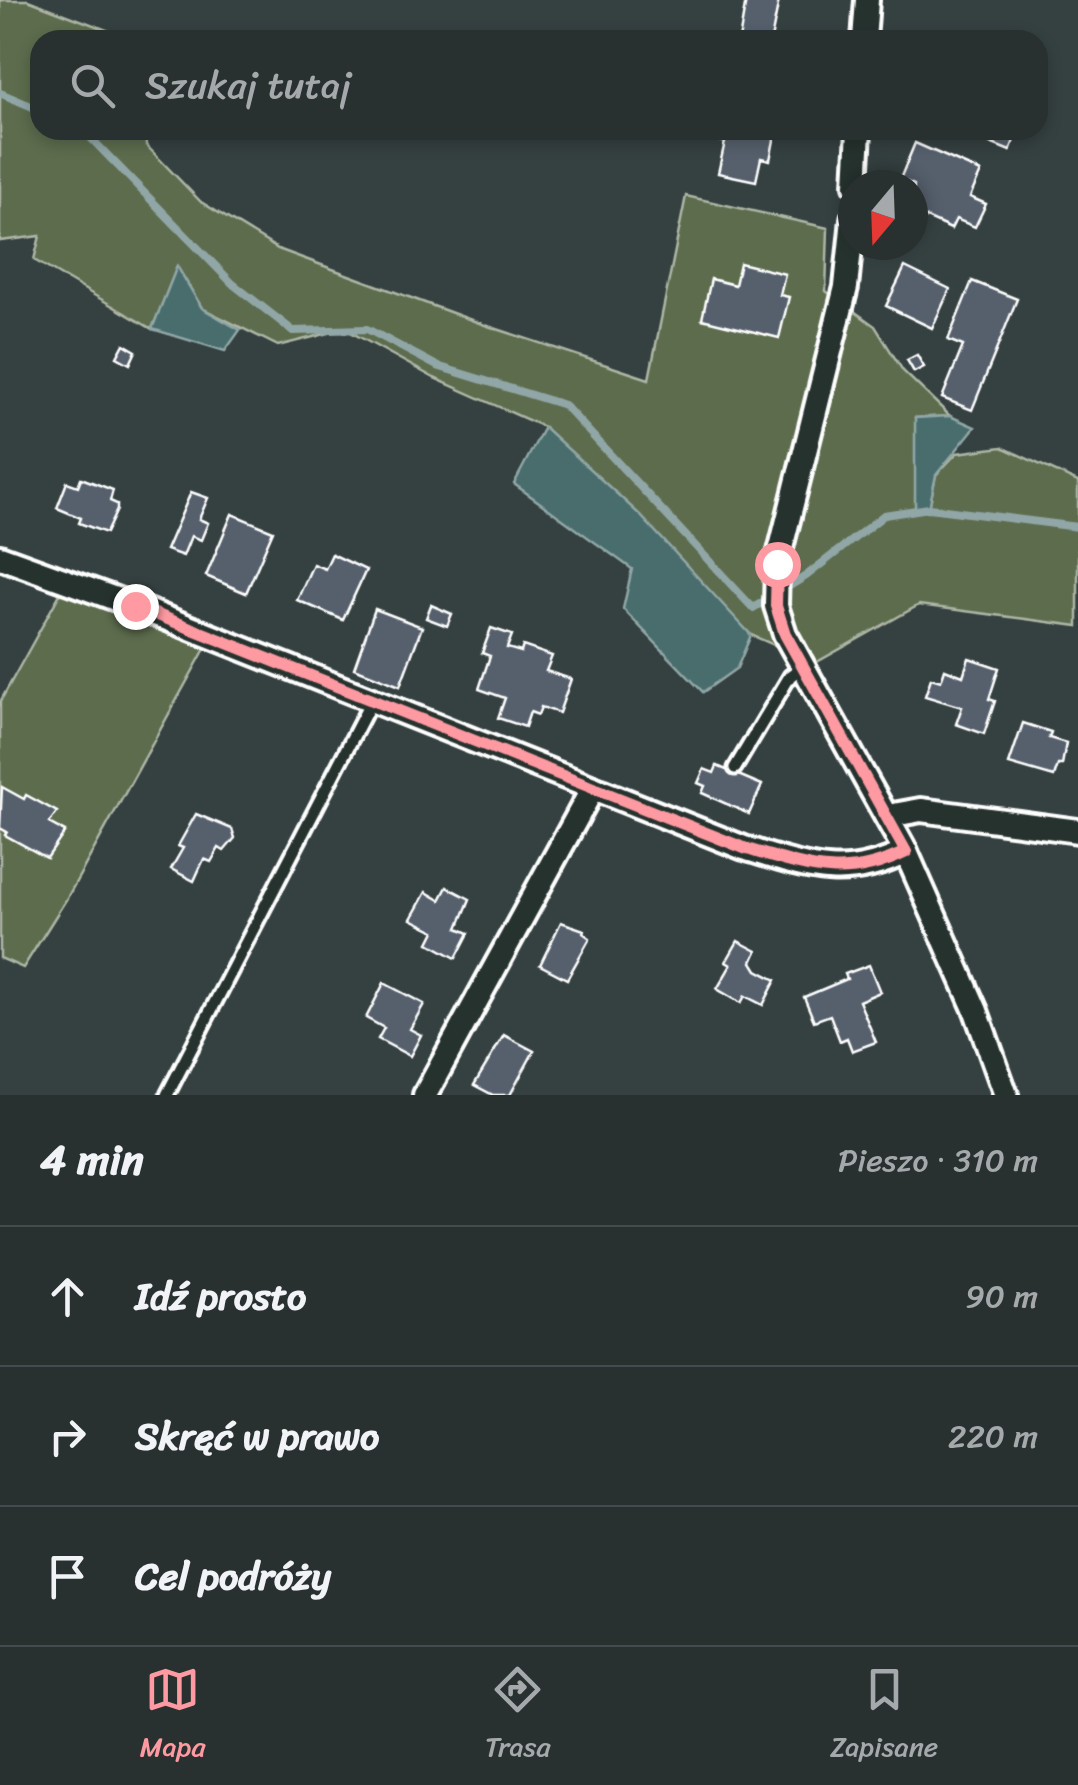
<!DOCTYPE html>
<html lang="pl">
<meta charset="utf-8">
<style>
body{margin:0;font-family:Sriracha,sans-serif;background:#303838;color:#f1f3f6}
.compass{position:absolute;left:838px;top:170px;width:90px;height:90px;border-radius:50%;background:#283030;box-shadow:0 5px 15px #0003;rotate:199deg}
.stop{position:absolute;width:30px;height:30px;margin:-22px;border:8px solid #ff9aa2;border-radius:50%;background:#fff}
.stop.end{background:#ff9aa2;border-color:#fff;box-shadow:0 2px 10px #0008}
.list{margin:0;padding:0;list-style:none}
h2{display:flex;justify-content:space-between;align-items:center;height:130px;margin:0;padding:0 40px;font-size:42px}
h2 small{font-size:32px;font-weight:400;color:#a5a9ab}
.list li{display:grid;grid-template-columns:65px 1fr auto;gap:30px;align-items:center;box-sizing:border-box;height:140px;padding:0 40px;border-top:2px solid #444b4c}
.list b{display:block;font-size:38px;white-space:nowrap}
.list em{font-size:32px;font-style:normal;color:#a5a9ab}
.icon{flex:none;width:55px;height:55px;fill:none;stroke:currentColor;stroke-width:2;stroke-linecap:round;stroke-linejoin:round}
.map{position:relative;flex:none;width:1078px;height:1095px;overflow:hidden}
.search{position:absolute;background:#283030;box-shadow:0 5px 15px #0003;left:30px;right:30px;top:30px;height:110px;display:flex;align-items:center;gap:25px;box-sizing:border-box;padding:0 35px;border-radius:30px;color:#a5a9ab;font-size:38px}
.sheet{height:550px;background:#283030}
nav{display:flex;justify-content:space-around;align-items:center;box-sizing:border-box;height:140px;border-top:2px solid #444b4c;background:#283030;font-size:28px;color:#a5a9ab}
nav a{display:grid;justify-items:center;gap:5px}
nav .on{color:#ff9aa2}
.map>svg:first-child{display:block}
.green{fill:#5c6c4e;stroke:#aeb6a6;stroke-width:2.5}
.water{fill:#486c6c;stroke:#91a7a7;stroke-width:2.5}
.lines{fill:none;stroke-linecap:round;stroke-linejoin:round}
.stream{stroke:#91a7a7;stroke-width:8}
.building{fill:#57606d;stroke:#fff;stroke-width:2.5}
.lane-casing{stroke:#fff;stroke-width:19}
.street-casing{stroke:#fff;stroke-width:30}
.lane{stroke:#26332d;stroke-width:11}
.street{stroke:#26332d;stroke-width:22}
.route{stroke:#ff9aa2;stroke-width:12}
</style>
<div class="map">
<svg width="1078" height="1095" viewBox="0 0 1078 1095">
<rect width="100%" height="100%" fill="#354040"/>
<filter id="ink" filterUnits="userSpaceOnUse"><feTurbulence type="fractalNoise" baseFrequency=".01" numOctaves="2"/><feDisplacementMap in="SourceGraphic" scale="20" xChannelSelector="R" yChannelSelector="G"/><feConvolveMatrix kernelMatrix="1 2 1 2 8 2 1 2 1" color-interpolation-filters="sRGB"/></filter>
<g filter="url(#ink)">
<g class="green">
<path d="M0,0H28L133,40H40V130H145L146,145L201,202L278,249L485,325L649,379L686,196L828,228L826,291L875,326L903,371L950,416L915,418L929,508L936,475L957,453L1002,447L1078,482V626L919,605L815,663L751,635L544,427L434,378L345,329L278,346L202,308L177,267L152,329L34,260L40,236L0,241Z"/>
<path d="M62,590L206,647L67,898L23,968L0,958V702Z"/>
</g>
<g class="water">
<path d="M177,266L202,308L240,330L225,351L152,329Z"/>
<path d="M950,416L975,427L936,475L929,508L915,510V418Z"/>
<path d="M544,427L640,515L751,635L737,668L703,692L623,609L632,569L514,484Z"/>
</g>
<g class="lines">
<g class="stream">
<path d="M0,93L40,110"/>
<path d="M83,130L233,284L293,331L367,329L437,366L564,405L753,608L806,576L884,515L929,508L1078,527"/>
</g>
</g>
<g class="building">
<path d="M746,0H779L771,40H739Z"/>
<path d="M717,130H776L770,160L761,158L756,181L718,173L725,142L715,140Z"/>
<path d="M981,130H1018L1010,151L978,138Z"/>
<path d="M915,143L981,172L970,197L986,204L975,227L956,219L951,229L913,212L914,185L900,179Z"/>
<path d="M740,263L785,274L780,295L789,297L779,338L702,319L711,279L735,285Z"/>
<path d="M905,267L950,289L932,328L886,306Z"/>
<path d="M972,281L1017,299L972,410L942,398L963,346L948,340Z"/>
<path d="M124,344L136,351L130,364L117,357Z"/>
<path d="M917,355L924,367L914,372L907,360Z"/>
<path d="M81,478L113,490L110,501L117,504V510L106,533L79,523L81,518L57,508L67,482L78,486Z"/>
<path d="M191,492L208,498L199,519L208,523L201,540L191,536L183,556L166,550Z"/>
<path d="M232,514L273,531L246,593L206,576Z"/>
<path d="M332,554L366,570L343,620L297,600L313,564L325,569Z"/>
<path d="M431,605L452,614L447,626L426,618Z"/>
<path d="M375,609L422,627L400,686L354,668Z"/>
<path d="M491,628L512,635L507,648L521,652L523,646L552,656L546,671L571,679L559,713L541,707L538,715L530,712L525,727L498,718L505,698L479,689L490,656L482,653Z"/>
<path d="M969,658L999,668L989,699L995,701L984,734L956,724L962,707L925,696L931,678L941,681L945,669L963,676Z"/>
<path d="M1023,723L1051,732L1049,738L1066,743L1062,765H1058L1054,777L1009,764Z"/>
<path d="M717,766L762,785L749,814L702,793L705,786L698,783L704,769L714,773Z"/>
<path d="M2,787L24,799L26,795L57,812L49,823L65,832L47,858L5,835L7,832L0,828Z"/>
<path d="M196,814L232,829L235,838L224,851L219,848L211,862L204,859L194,881L171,869L183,848L178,846Z"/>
<path d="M447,887L470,899L458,928L469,933L456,958L429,943L435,931L411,919L426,892L440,900Z"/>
<path d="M561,922L584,930L583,933L590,938L567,979L540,965Z"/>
<path d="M738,941L757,951L752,962L757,970L776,980L763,1005L745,996L741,1003L717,989L731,965L726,962Z"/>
<path d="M869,965L880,992L859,1001L876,1042L852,1051L847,1038L840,1041L830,1015L814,1021L804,997L847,979L845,974Z"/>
<path d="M384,983L424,1004L410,1029L421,1035L410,1056L378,1039L384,1028L366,1018Z"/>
<path d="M504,1035L534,1051L510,1095H493L474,1085Z"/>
</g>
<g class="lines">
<g class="lane-casing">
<g id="lane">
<path d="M735,768L790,676L804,666"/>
<path d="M167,1095L372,700"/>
</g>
</g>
<g class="street-casing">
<g id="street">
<path d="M864,40L867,0"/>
<path d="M856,185L859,130"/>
<path d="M853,219L846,287L777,564L776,606L785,634L906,852L976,1011L1006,1095"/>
<path d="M0,557L135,606L744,848C806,867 843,883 906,852"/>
<path d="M888,816L921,810L1078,831"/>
<path d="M425,1095L593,788"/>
</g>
</g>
<use href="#lane" class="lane"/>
<use href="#street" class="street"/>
</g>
</g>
<g class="lines" filter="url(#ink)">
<path class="route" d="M135,606L744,848C807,867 843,883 906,852L785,634L776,606L777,564"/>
</g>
</svg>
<svg class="compass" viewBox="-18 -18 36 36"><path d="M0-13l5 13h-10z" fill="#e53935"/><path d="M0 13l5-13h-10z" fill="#a5a9ab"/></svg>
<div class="stop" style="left:777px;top:564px"></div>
<div class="stop end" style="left:135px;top:606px"></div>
<div class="search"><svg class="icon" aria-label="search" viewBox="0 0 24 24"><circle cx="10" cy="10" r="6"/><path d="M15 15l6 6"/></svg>Szukaj tutaj</div>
</div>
<section class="sheet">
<h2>4 min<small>Pieszo · 310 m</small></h2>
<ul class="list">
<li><svg class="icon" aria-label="ahead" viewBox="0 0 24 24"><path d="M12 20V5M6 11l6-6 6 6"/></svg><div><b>Idź prosto</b></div><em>90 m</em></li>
<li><svg class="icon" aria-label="right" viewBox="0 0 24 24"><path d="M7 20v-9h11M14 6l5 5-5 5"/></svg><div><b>Skręć w prawo</b></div><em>220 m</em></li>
<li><svg class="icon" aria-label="arrive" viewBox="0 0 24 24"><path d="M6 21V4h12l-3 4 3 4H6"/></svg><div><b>Cel podróży</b></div></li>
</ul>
</section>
<nav>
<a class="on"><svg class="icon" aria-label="map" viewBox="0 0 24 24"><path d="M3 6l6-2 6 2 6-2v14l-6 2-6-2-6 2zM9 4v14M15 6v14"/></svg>Mapa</a>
<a><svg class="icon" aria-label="directions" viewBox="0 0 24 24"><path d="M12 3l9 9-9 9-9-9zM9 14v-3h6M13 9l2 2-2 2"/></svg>Trasa</a>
<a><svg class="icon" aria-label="saved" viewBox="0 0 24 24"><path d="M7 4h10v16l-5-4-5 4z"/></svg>Zapisane</a>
</nav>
